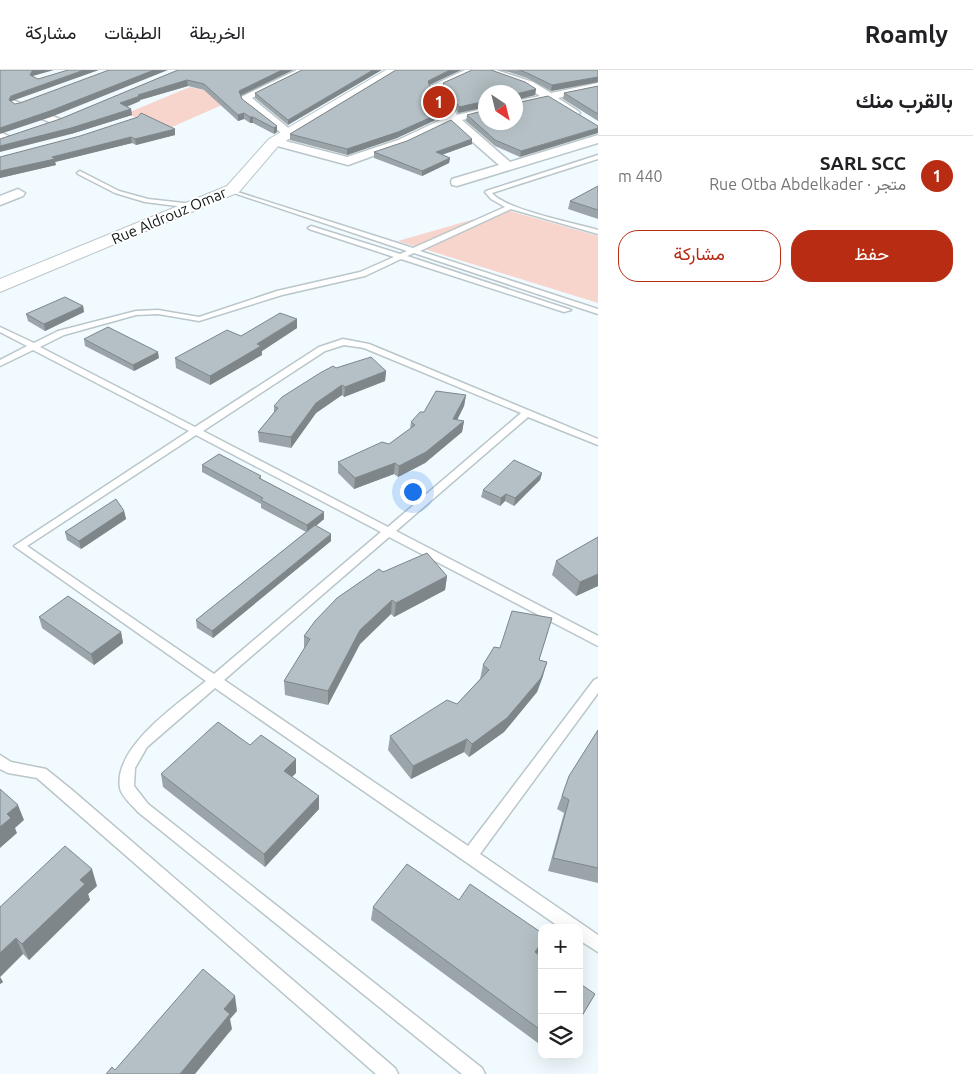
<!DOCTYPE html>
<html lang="ar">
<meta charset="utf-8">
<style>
body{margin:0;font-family:Ubuntu,Vazirmatn,sans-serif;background:#f6f6f6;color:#202124;direction:rtl}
.controls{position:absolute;right:15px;bottom:15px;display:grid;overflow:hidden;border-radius:10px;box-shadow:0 5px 20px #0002}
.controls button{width:45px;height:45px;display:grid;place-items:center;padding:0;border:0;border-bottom:1px solid #e0e0e0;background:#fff;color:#202124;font:25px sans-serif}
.compass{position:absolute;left:478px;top:15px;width:45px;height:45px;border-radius:50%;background:#fff;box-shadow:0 5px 20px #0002;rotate:145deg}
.you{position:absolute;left:412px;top:421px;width:18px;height:18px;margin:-12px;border:4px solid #fff;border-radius:50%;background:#1a73e8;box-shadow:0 0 0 8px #1a73e833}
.badge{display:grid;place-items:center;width:32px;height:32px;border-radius:50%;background:#b82c13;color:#fff;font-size:16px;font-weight:700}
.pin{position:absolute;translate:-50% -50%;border:2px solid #fff;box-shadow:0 1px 5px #0006}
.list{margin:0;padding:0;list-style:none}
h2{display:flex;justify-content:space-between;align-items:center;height:65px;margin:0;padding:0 20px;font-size:21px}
h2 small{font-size:16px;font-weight:400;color:#757577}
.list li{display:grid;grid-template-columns:32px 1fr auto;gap:15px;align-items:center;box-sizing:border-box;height:80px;padding:0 20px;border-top:1px solid #e0e0e0}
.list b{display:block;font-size:19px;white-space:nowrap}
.list p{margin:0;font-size:16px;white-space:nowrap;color:#757577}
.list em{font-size:16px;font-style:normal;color:#757577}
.actions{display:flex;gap:10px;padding:15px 20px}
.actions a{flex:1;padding:11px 0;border:1px solid #b82c13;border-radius:20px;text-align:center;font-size:18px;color:#b82c13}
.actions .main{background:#b82c13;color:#fff}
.icon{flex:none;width:28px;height:28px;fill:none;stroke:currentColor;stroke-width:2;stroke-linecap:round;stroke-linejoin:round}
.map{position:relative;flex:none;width:598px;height:1004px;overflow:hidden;direction:ltr}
header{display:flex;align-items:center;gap:30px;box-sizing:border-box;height:70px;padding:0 25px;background:#fff;border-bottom:1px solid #e0e0e0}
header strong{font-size:24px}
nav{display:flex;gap:28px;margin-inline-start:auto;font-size:18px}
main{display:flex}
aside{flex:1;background:#fff}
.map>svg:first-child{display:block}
.green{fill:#f7d4cc}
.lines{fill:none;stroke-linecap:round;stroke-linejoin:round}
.service-casing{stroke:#bac6ca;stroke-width:3}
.minor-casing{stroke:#bac6ca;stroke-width:3}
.tertiary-casing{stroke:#bac6ca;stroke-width:2}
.service{fill:#fff;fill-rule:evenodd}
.minor{fill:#fff;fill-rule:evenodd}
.tertiary{fill:#fff;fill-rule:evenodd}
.wall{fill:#9ba5a9}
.shaded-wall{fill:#7e868a}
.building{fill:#b4c0c5;stroke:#7e868a}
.labels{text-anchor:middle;stroke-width:4;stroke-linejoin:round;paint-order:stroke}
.far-street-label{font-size:15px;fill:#101516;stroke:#fff}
</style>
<header>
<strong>Roamly</strong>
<nav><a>الخريطة</a><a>الطبقات</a><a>مشاركة</a></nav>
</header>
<main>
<aside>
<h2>بالقرب منك<small></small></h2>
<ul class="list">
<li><span class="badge">1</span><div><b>SARL SCC</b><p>متجر · Rue Otba Abdelkader</p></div><em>440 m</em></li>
</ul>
<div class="actions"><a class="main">حفظ</a><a>مشاركة</a></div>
</aside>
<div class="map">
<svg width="598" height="1004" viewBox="0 0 598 1004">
<rect width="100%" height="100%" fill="#f1fbff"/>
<g class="green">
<path d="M190,17L238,28L172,57L125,44Z"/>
<path d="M506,140L598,166V233L398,171Z"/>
</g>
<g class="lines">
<g class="service-casing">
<g id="service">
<path d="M598,85V89L492,123C506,140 574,153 598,160V164L511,139L420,181L598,239V244L414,183L407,186L571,240L564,242L401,189L365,206L282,225L199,251L158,244L136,245L64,265L40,277L195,357L319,277L343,269L369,274L598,369V375L528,347L396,461L598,566V576L389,467L224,610L468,776L594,610L598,608V623L480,784L598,865V882L579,870V858H561L215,618L147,677L135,698L134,716L148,734L482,998L485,1004H462L138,742C133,736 121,726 120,718C113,677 178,634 206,611L14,476L189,361L33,280L0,296V290L27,276L0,262V257L34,273L58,261L136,241L158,240L199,247L277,221L360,202L394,187L309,159L308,158L311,156L400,184L407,181L228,121V119L413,178L505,137L491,129L485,122L486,121ZM344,275L364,278L521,343L388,457L203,361L325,281ZM196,365L381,462L214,604L27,476Z"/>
<path d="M80,101L119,121L148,129L193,134L196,136L193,138L145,132L115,123L78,104L77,103Z"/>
<path d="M0,685L11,692L46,699L72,720L395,998L398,1004H376L37,708L8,703L0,699Z"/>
</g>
</g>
<g class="minor-casing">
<g id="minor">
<path d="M297,0H310L252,28L292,61L294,63L288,66L284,65L243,33L241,27Z"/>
<path d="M465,0H479L440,18L457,45L486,38V44L462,50L510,92L598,65V73L457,116L452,115L451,112L452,109L499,95L451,53L406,74L348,95L270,74L268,72L274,68L347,87L398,70L447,47L434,30L429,17Z"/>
<path d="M496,0L533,12L551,23L598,13V19L558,28L578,41L580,43L578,45L574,46L547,30L516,37V31L540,26L525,16L492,5V1Z"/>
<path d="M0,25L60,49L62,51L60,53H52L0,32Z"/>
<path d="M0,62L13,68L7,72L0,69Z"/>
<path d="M18,119L25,123L23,126L0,135V126Z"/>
</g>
</g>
<g class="tertiary-casing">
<path id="tertiary" d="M386,0H401L279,75L239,122L0,222V209L227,116L269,69Z"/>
</g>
<use href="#service" class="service"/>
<use href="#minor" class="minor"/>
<use href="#tertiary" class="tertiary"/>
</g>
<g class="wall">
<path d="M178,0H293L241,26L242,29L277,56V62L274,64L253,53H250L244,49L238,51L204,20L188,16L140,30V31L127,37L131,39L132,45L71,64L60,49Z"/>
<path d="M302,0L288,55L255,28V23Z"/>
<path d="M396,0H461L429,15L433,25L445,41L444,46L397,68L347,85L290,70V64Z"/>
<path d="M498,0H598V12L551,21L527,8L509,2Z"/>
<path d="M443,13L536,19L535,25L516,30V33L548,26L520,87L495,76L466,51L467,45L516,52L486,22V37L458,43L443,19Z"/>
<path d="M598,16V51L563,29L564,23Z"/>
<path d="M175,65L136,75L132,73L55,92L56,95L0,108L80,66Z"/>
<path d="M472,69V74L442,85L450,88L449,93L422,106L374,88V82Z"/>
<path d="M598,116V149L568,139L570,131Z"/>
<path d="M83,236L84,242L45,261L28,251L26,244Z"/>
<path d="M297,258L262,281V285L210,315L176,298L175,288L241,266Z"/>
<path d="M84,269L159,288L134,301L85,276Z"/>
<path d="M336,298L386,301L385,311L344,327L342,325L316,343L291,378L259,372L258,362L274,342V336Z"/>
<path d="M466,325L464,336L457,350L464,351L462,362L425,393L398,407L394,404L354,419L338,403V392L389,374L410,359L411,352L424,342Z"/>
<path d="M202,395L261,406V409L324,442V449L316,456L331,471L213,568L197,558L196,550L306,462L261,438V434L202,402Z"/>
<path d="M542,403L540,410L514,436L505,431L500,436L481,427L483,420Z"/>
<path d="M124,441L126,449L81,479L67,470L65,462Z"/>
<path d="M598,467V516L576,526L552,505L556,491Z"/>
<path d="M383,502L447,506L445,520L394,547L391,544L360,574L328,635L285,625L284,611L304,579V566Z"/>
<path d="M39,547L121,562L123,573L94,595L42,558Z"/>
<path d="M548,562L539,590L543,606L537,622L504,662L469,687L464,682L411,709L388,680L390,666L457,634L480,609L483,595L500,578Z"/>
<path d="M598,660V813L548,801L564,743L557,739L569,706Z"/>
<path d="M250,675L296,689V703L292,707L319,739L265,797L163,717L161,704Z"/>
<path d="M97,816L88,824L90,830L29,890L23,884L0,907L3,912L0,914V837Z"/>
<path d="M459,830L541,878L537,884L542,887V976L371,850L373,837Z"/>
</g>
<g class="shaded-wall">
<path d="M35,0H54L33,6L31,11L30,5L32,1Z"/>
<path d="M84,0H99L12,31L10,36L9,30L11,26Z"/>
<path d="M154,0H168L51,47L0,64V58Z"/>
<path d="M282,0H293L239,26V21Z"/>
<path d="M373,0H382L288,55V50Z"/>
<path d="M450,0H461L427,16L428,11Z"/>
<path d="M598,7V12L551,21L552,15Z"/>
<path d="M187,10L188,16L140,30V31L120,39V33L138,25Z"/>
<path d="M536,19L535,25L516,30V24Z"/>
<path d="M486,31V37L458,43L459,37Z"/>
<path d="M131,39L132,45L71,64L0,82V76Z"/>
<path d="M445,41L444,46L397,68L347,85V79Z"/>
<path d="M244,43V49L238,51V45Z"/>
<rect x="250" y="47" width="3" height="6"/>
<path d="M277,56V62L274,64V58Z"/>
<path d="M598,58V63L520,87L521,81Z"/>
<path d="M175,59V65L136,75L135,69Z"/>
<path d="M131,67L132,73L55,92L56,95L0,108V101L52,87Z"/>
<path d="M472,69V74L435,87L436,82Z"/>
<path d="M450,88L449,93L422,106V101Z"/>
<path d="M83,236L84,242L45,261L44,254Z"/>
<path d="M297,249V258L262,281V285L210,315V306L257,274Z"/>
<path d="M158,282L159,288L134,301L133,295Z"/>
<path d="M386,301L385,311L344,327L345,317Z"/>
<path d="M342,315V325L316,343L291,378V367L316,333Z"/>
<path d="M466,325L464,336L452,360L453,349Z"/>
<path d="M464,351L462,362L425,393L398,407L399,396Z"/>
<path d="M395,393L394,404L354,419L355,408Z"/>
<path d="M542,403L540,410L514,436L515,428Z"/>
<path d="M506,424L505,431L500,436L501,428Z"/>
<path d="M124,441L126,449L81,479L79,471Z"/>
<path d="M324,442V449L307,463V455Z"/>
<path d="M331,464V471L213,568L212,561Z"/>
<path d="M598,504V516L576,526L580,512Z"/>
<path d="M447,506L445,520L394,547L396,533Z"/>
<path d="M392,530L391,544L360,574L328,635V621L360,560Z"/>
<path d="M121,562L123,573L94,595L91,584Z"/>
<path d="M547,592L543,606L537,622L504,662L469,687L472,674Z"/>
<path d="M467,669L464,682L411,709L413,696Z"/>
<path d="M296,689V703L284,714V701Z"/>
<path d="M319,726V739L265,797L264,784Z"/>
<path d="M18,735L24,750L15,758L17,763L0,778V757L7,744Z"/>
<path d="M92,799L97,816L88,824L90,830L29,890L22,874L80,810Z"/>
<path d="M16,868L23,884L0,907L3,912L0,914V883Z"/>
<path d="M542,872L541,878L531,894L535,882Z"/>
<path d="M235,926L237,941L230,949L232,959L195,1004H180L224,939Z"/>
</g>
<g class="building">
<path d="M0,0H35L32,1L30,5L38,9L68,0H84L11,26L9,30L15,34L20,33L109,0H154L50,41L0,58Z"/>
<path d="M178,0H282L239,21L242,29L277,56L274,58L253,47H250L244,43L238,45L204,14L187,10L138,25L140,26L120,33L131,39L71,58L0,76V69L60,49Z"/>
<path d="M302,0H373L288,50L255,23Z"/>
<path d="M396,0H450L428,11L433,25L445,41L398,62L347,79L290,64Z"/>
<path d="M472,0H491L525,12L536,19L516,24V22H486V31L459,37L443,13Z"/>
<path d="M519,0H598V7L552,15L527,3Z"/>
<path d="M598,16V44L564,23Z"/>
<path d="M548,26L598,56V58L521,81L495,70L467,45L486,40V52H516V27V33Z"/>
<path d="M141,43L175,59L135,69L131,67L52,87L55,89L0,101V87L80,66L138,47Z"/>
<path d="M451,50L472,69L436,82L450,88L422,101L374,82L407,71Z"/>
<path d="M598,116V140L570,131Z"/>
<path d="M65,227L83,236L44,254L26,244Z"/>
<path d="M280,243L297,249L257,274L261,276L210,306L175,288L227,260L241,266Z"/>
<path d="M108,257L158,282L133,295L84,269Z"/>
<path d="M371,287L386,301L345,317L342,315L316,333L291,367L258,362L278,338L274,336L282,327L320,303L333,296L336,298Z"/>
<path d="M436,321L466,325L453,349L464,351L426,382L399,396L395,393L355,408L338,392L382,372L389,374L415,355L411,352L420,342H424Z"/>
<path d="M219,384L261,406L259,408L324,442L307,455L261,430L263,428L202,395Z"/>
<path d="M514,390L542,403L515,428L506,424L501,428L483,420Z"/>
<path d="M116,429L124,441L79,471L65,462Z"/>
<path d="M315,455L331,464L212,561L196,550Z"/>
<path d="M598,467V504L580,512L556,491Z"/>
<path d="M427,483L447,506L396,533L392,530L360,560L328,621L284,611L310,569L304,566L315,551L337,528L379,499L383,502Z"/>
<path d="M68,526L121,562L91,584L39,547Z"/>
<path d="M512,541L552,548L539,590L547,592L541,608L507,648L472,674L467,669L413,696L390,666L447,630L457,634L489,600L483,595L494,577L500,578Z"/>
<path d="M218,652L250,675L261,665L296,689L284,701L319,726L264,784L161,704Z"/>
<path d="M598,660V798L553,788L569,730L562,726L569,706Z"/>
<path d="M0,719L18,735L7,744L11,748L0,757Z"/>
<path d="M65,776L92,799L80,810L85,814L22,874L16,868L0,883V837Z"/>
<path d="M407,794L459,830L470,814L542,863V872L535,882L542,887V961L373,837Z"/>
<path d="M203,899L235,926L224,939L230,944L180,1004H106L112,997L115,1000Z"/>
<path d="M579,913L595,924L579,951Z"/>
</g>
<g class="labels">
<g class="far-street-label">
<text transform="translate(169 146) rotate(-23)" y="5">Rue Aldrouz Omar</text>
</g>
</g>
</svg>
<div class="controls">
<button>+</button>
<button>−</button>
<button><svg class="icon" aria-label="layers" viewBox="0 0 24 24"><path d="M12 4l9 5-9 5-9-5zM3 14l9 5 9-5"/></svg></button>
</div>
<svg class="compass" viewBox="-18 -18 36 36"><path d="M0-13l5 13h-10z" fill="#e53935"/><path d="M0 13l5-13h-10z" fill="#757577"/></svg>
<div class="you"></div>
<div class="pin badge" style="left:439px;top:32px">1</div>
</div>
</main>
